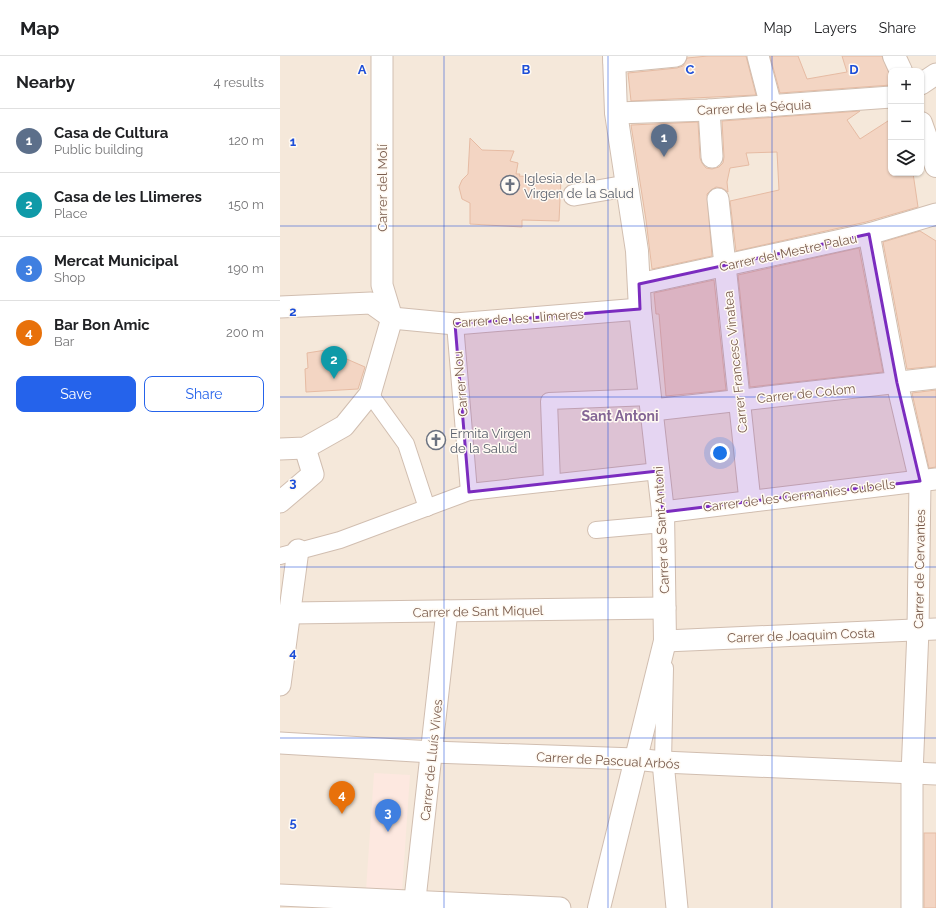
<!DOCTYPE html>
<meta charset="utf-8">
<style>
body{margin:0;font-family:Raleway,sans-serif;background:#f6f6f6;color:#202124}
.controls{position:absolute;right:12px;top:12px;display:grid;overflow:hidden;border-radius:8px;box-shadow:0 1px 3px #0004}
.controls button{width:36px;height:36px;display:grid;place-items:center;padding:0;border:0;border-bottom:1px solid #e0e0e0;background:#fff;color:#202124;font:20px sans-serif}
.you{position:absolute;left:440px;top:397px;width:14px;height:14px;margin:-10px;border:3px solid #fff;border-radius:50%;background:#1a73e8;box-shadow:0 0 0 6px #1a73e833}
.badge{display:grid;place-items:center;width:26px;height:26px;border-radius:50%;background:#2563eb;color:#fff;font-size:13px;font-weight:700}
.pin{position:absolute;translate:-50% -33px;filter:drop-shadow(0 1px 2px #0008)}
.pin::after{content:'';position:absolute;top:21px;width:14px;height:12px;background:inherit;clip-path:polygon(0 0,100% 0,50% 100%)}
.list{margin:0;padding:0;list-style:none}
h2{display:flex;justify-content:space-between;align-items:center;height:52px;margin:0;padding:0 16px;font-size:17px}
h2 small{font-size:13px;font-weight:400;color:#757577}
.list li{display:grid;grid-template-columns:26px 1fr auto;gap:12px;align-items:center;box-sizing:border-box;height:64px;padding:0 16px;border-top:1px solid #e0e0e0}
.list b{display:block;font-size:15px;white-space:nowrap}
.list p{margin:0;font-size:13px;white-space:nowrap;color:#757577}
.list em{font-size:13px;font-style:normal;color:#757577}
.actions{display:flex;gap:8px;padding:12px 16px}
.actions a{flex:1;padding:9px 0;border:1px solid #2563eb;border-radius:8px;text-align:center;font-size:14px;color:#2563eb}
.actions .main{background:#2563eb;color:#fff}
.icon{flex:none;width:22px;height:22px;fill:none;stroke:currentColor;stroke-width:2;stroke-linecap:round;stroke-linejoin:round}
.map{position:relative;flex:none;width:656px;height:852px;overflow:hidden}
header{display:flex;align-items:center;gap:24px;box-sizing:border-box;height:56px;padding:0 20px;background:#fff;border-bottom:1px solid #e0e0e0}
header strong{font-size:19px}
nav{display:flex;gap:22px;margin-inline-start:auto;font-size:14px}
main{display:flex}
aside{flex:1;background:#fff}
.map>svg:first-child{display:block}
.residential{fill:#f5e8da;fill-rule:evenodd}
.commercial{fill:#fde8e0}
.building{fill:#f3d5c3;stroke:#e6bba3}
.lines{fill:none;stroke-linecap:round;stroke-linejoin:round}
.pedestrian-casing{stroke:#d1beb0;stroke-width:18}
.minor-casing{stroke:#d1beb0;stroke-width:23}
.tertiary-casing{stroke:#d1beb0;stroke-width:24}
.pedestrian{stroke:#fff;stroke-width:16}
.minor{stroke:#fff;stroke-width:21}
.tertiary{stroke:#fff;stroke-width:22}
.marked{fill:#7b2cbf;fill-opacity:0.2;stroke:#7b2cbf;stroke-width:3;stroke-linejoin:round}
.grid{fill:none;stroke:#1d4ed8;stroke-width:1;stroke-opacity:0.55}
.labels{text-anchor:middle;stroke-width:3;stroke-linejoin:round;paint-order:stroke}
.street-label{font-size:13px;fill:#7a5c4d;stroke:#fffaf3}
.worship-label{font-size:13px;fill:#5b616d;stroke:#fffaf3;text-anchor:start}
.neighbourhood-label{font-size:14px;font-weight:bold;fill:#846695;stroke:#fffaf3}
.grid-label{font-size:13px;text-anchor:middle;font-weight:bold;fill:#1d4ed8;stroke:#fffaf3;stroke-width:3;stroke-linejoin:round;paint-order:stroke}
</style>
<header>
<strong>Map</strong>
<nav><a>Map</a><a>Layers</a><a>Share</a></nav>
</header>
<main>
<aside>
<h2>Nearby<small>4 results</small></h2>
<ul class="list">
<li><span class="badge" style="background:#5c6f8a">1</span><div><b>Casa de Cultura</b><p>Public building</p></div><em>120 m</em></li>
<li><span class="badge" style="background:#0f9aa8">2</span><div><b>Casa de les Llimeres</b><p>Place</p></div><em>150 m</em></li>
<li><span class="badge" style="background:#3f7fe0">3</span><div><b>Mercat Municipal</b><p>Shop</p></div><em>190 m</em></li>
<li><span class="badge" style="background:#e8710a">4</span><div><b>Bar Bon Amic</b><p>Bar</p></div><em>200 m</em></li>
</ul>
<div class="actions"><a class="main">Save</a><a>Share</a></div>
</aside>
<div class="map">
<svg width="656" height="852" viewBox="0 0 656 852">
<rect width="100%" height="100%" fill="#fdf6ec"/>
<path class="residential" d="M0,0H656V852H0ZM611,15H641V117H611Z"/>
<path class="commercial" d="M94,717L130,719L122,836L86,834Z"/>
<g class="building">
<path d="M428,0H466L476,39L351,45L348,17L397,12L403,10L407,2Z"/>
<path d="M490,0H518L527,23L567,16L562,0H602L611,22V29L500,37Z"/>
<path d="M580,55L567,64L580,83L611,63V117H633L638,151L586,166L456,195L450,145L499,134L497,96L466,97L469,109L450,112L447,126L448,136L442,132L436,131L431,134L427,138L432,200L372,213L366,164L351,69L418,66L420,102L422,107L426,112L432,113L439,111L443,107L444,101L442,65Z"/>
<path d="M190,82L202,94L234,95L230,105L238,107L236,118H240L239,120L281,123L279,165L242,164V171L190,168V147L182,143L179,131L182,124L188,118Z"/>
<path d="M640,175L656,185V310L627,313L603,186Z"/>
<path d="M579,192L603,316L470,331L458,219Z"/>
<path d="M434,224L446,334L386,340L379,258H376L374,237Z"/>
<path d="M46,294L85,311L78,333L26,336L25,313L28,312L27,297Z"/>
<path d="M656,334V411L649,412L632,337Z"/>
<rect x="644" y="777" width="12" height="75"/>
</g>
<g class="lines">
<g class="pedestrian-casing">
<g id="pedestrian">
<path d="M175,268L189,436"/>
<path d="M90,338L126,388L147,452"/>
<path d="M272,427L269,345L371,341"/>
<path d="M316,474L383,468"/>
<path d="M0,500L60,484L189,436L378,415"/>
<path d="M383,706L385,612"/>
</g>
</g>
<g class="minor-casing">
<g id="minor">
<path d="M102,0V229L112,262"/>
<path d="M478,0L491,50"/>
<path d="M334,6L396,0"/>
<path d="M641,28L656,18"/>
<path d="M429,54L432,101"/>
<path d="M336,57L429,54L611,41"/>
<path d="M294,139L346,130"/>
<path d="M438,143L470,445"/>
<path d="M589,178L617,327L640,425L638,574L632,718V852"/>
<path d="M359,228L589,178L656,158"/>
<path d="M0,251L91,247L112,262"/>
<path d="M112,262L175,268L360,253"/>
<path d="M373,354L656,322"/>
<path d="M0,393L25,392L64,370L90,338L112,262"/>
<path d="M0,446L33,418L25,392"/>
<path d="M383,456L656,423"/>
<path d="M11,557L385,552"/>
<path d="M385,585L656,573"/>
<path d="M0,629L18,494"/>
<path d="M0,687L152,696L355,703L383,706L656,718"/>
<path d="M383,706L397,852"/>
<path d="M0,839L280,852"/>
<path d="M134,852L167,555"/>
</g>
</g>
<g class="tertiary-casing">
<g id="tertiary">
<path d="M614,0L621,15"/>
<path d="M641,67L656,110"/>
<path d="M319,852L385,585L383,456L360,253L357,195L336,57L334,0"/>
</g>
</g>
<use href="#pedestrian" class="pedestrian"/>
<use href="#minor" class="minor"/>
<use href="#tertiary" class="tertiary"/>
</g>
<path class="marked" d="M589,178L617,327L640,425L383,456L378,415L189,436L175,268L360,253L359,228Z"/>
<path class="grid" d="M164,0V852M328,0V852M492,0V852M0,170H656M0,341H656M0,511H656M0,682H656"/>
<defs>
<g id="church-ring" transform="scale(1)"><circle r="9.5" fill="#fffaf3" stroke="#6b7280" stroke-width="1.5"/><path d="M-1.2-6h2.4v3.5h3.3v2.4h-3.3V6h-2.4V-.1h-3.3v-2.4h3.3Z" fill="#6b7280"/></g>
</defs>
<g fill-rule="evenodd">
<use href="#church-ring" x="230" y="129"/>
<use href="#church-ring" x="156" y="384"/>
</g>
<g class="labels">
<g class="street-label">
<text transform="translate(474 51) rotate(-3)" y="5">Carrer de la Séquia</text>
<text transform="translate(102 132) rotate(-90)" y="5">Carrer del Molí</text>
<text transform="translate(508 196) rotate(-12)" y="5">Carrer del Mestre Palau</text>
<text transform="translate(238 262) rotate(-4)" y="5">Carrer de les Llimeres</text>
<text transform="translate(455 306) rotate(-96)" y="5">Carrer Francesc Vinatea</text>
<text transform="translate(180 328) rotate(-95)" y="5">Carrer Nou</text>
<text transform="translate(526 337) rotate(-6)" y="5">Carrer de Colom</text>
<text transform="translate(519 439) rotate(-7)" y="5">Carrer de les Germanies Cubells</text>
<text transform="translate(381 474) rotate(-93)" y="5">Carrer de Sant Antoni</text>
<text transform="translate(639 513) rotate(-89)" y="5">Carrer de Cervantes</text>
<text transform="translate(198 555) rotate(-1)" y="5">Carrer de Sant Miquel</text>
<text transform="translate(521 579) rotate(-2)" y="5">Carrer de Joaquim Costa</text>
<text transform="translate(151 704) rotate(-84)" y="5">Carrer de Lluís Vives</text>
<text transform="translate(328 704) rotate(3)" y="5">Carrer de Pascual Arbós</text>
</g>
<g class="worship-label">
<text x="244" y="127">Iglesia de la<tspan x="244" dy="15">Virgen de la Salud</tspan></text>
<text x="170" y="382">Ermita Virgen<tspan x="170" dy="15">de la Salud</tspan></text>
</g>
<g class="neighbourhood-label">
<text x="340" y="365">Sant Antoni</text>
</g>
</g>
<g class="grid-label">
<text x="82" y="18">A</text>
<text x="246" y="18">B</text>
<text x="410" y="18">C</text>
<text x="574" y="18">D</text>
<text x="13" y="90">1</text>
<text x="13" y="260">2</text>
<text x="13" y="431">3</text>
<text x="13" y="601">4</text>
<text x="13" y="771">5</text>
</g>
</svg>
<div class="controls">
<button>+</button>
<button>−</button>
<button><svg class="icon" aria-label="layers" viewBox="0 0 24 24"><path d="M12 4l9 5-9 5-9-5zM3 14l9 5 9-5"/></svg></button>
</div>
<div class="you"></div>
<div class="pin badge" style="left:384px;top:101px;background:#5c6f8a">1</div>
<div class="pin badge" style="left:54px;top:323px;background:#0f9aa8">2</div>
<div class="pin badge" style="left:108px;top:776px;background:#3f7fe0">3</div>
<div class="pin badge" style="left:62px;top:758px;background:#e8710a">4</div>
</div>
</main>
